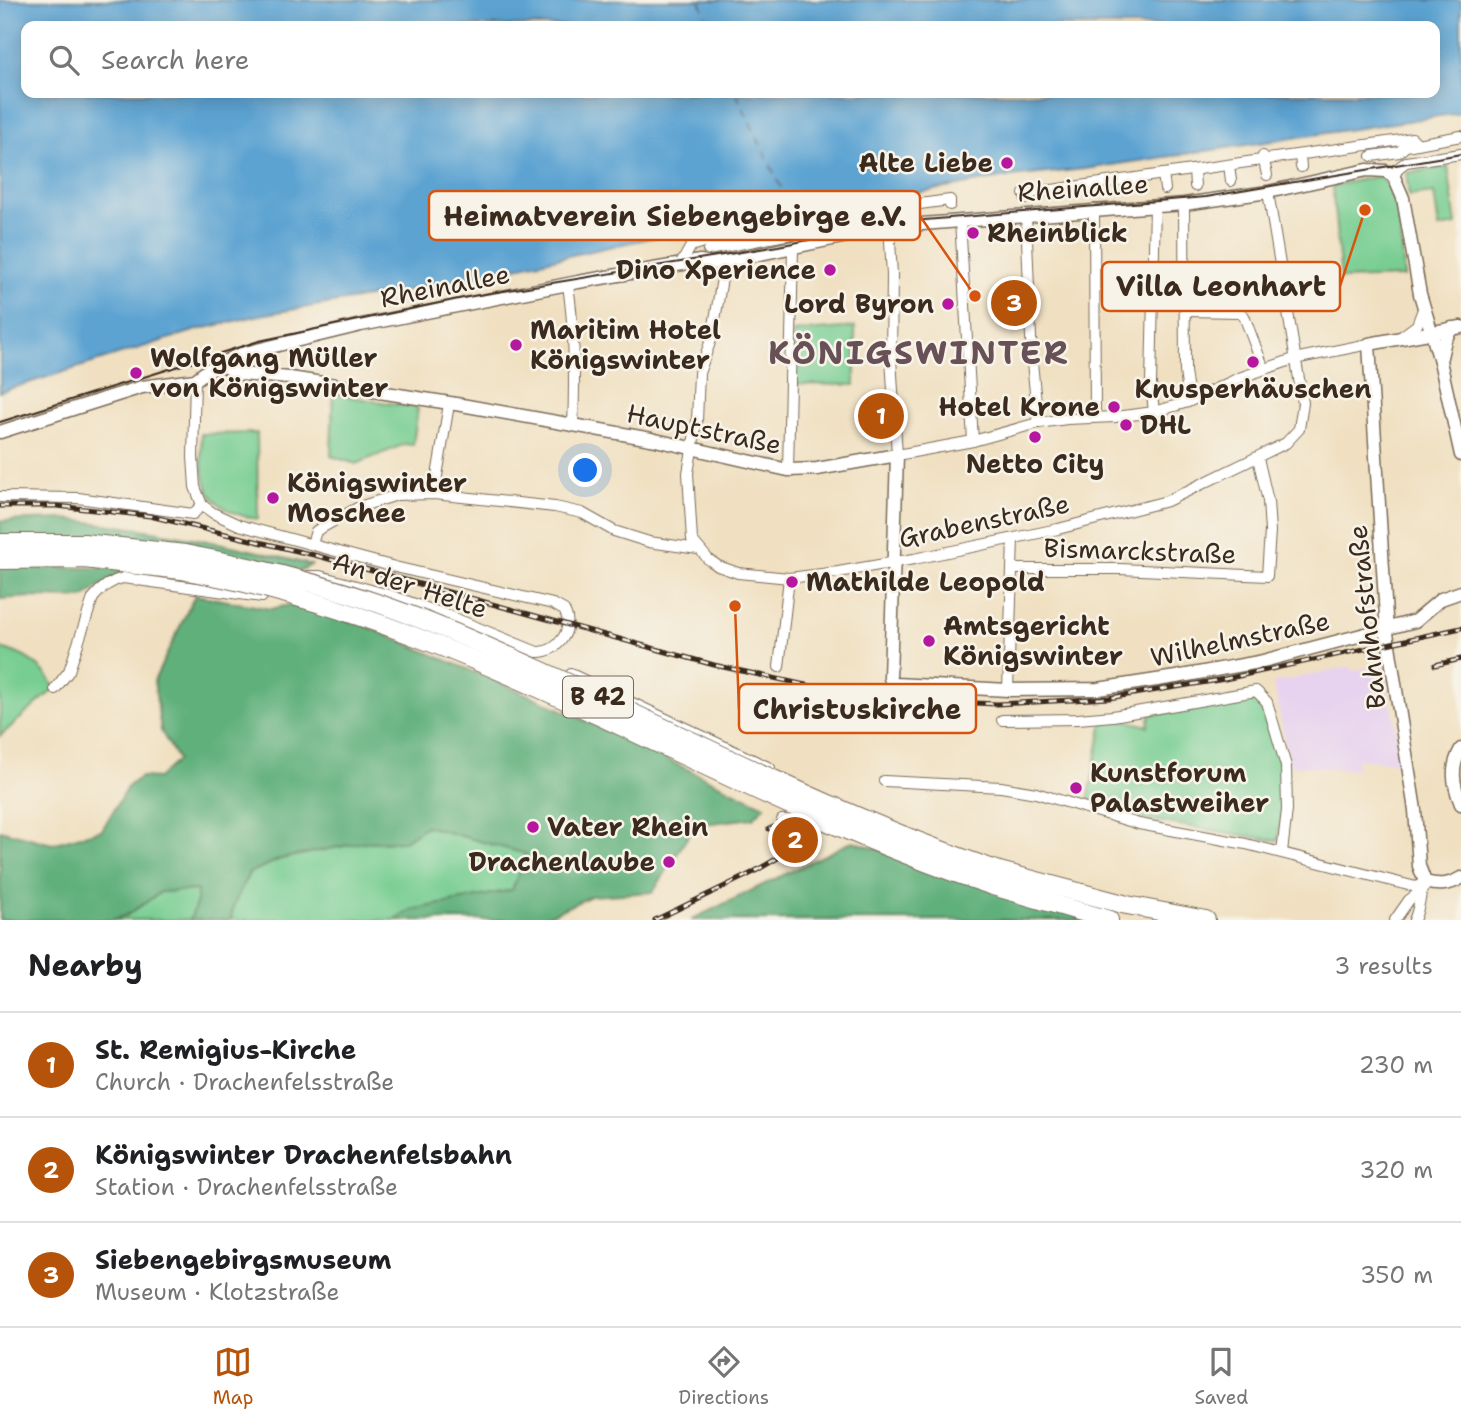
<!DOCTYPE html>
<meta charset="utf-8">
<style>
body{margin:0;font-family:"Shantell Sans",sans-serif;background:#f6f6f6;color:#202124}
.you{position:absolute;left:586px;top:471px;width:24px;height:24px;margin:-18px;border:5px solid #fff;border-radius:50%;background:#1a73e8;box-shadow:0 0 0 10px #1a73e833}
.badge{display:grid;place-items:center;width:46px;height:46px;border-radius:50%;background:#b45309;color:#fff;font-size:23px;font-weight:700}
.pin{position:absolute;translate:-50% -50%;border:4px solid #fff;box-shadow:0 2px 7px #0006}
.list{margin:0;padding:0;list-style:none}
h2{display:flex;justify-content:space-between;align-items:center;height:91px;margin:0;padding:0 28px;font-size:30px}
h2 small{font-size:23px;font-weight:400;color:#757577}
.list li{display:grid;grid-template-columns:46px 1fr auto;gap:21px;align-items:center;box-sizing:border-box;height:105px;padding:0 28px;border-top:2px solid #e0e0e0}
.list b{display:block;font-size:26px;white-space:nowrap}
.list p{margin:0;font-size:23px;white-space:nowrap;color:#757577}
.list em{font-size:23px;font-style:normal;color:#757577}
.icon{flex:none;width:38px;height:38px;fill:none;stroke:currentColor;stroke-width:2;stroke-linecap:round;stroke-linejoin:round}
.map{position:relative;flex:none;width:1461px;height:920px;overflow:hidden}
.search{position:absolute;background:#fff;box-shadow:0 4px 18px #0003;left:21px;right:21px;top:21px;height:77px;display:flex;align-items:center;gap:18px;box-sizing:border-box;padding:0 24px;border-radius:14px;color:#757577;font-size:26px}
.sheet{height:406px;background:#fff}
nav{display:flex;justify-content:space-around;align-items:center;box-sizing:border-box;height:98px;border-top:2px solid #e0e0e0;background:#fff;font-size:19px;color:#757577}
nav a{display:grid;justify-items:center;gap:4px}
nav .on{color:#b45309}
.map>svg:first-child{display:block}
.built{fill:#e7d2ef}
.green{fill:#77cd92;stroke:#597c58;stroke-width:2}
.forest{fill:#61b07c;stroke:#4e6d4d;stroke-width:2}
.water{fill:#5ba3d2;stroke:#4b6678;stroke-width:2;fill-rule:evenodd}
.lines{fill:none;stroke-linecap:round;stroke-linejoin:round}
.ferry{stroke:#46545d;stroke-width:2;stroke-dasharray:9 7;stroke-linecap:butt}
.street-casing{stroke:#7a6a57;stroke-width:12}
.secondary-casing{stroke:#7a6a57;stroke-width:15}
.highway-casing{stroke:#7a6a57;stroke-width:20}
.street{stroke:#fff;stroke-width:10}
.secondary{stroke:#fff;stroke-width:12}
.highway{stroke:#fff;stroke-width:18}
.tram{stroke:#3b2a1e;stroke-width:2}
.rail-casing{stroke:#3b2a1e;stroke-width:5}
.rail{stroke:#f7f3e8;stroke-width:2.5;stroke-dasharray:8;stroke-linecap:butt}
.highway-bridge-casing{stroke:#7a6a57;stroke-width:20;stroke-linecap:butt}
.highway-bridge{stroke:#fff;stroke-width:18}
.poi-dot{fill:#b5179e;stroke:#f7f3e8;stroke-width:2.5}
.labels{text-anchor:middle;stroke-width:5;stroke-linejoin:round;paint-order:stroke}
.shield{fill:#f7f3e8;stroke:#73665b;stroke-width:2}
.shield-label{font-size:24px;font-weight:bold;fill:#3b2a1e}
.poi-label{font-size:26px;font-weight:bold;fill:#3b2a1e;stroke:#f7f3e8;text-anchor:start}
.street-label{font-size:26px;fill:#3b2a1e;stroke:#f7f3e8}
.district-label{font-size:33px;font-weight:bold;letter-spacing:2px;fill:#675157;stroke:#f7f3e8}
.leader{fill:none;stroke:#d7540e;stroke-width:2.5}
.callout-dot{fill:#d7540e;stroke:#f7f3e8;stroke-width:2.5}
.callout{fill:#f7f3e8;stroke:#d7540e;stroke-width:2.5}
.callout-label{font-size:28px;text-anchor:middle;font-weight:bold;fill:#3b2a1e}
</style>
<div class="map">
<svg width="1461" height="920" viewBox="0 0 1461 920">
<rect width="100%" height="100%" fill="#f7f3e8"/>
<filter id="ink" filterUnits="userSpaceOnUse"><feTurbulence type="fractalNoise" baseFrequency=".0143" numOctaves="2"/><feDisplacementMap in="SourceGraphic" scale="14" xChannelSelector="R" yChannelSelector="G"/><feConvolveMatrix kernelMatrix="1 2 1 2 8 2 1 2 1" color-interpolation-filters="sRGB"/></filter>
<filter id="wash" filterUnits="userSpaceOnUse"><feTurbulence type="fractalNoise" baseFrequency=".00686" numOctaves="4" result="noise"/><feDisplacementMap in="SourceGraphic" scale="28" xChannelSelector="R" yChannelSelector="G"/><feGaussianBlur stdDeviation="1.57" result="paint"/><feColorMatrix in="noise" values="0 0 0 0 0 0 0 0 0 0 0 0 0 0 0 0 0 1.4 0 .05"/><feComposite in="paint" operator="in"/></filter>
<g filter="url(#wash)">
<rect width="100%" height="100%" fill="#f0e0c1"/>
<path class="built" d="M1383,664L1403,763L1357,759L1356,770L1290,765L1273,683L1351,666L1352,671Z"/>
<g class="green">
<path d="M1448,167L1456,225L1439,228L1434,193L1409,196L1406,173Z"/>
<path d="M1378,176C1402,191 1402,251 1404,277L1341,279L1332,186Z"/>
<path d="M855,327V385L793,384V332Z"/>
<path d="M333,394L418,408L413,445L405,444L356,464L331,456Z"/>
<path d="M257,433L258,519C204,511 201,482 201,434Z"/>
<path d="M0,648C24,653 45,667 55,688L0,736Z"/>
<path d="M1250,695L1258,699L1262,707L1281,767L1282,808L1278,841L1137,818L1088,802L1103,721L1124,720L1148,726L1150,715Z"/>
<path d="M426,826L526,854L512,890L412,910L395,920H231L233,906L249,873L280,859L363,842L404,841Z"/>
<path d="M197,890V901L190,920H112L127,915L161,892Z"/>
</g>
<g class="forest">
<path d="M63,519C147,528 229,543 311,565L298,572L0,537V521Z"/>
<path d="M0,567L110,568L215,585L110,579L83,598L31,597L0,599Z"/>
<path d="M195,595L271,609L289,605L363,625L545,702L765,806L753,818L695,825L653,892L591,896L539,920H395L411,910L512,890L526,854L426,826L404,841L363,842L280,859L249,873L233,906L231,920H190L197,901V890L161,892L127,915L112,920H0V830L52,844L102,830L128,786L141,777L158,778L178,760L161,731L154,681Z"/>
<path d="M853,841L1091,920H691Z"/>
</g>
<path class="water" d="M0,0H1461V113L1085,169L1001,178L889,198L798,209L686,235L683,231L410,290L260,315L197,330L0,392ZM1435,26V93H26V26Z"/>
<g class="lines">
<g class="ferry">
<path d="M700,0L709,26"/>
<path d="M736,93L784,194"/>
</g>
</g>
</g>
<g filter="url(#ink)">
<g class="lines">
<g class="street-casing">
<g id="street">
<path d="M1300,155L1301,167"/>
<path d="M1263,156L1267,175"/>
<path d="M1372,156L1399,152L1406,146L1461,136"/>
<path d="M1229,165L1231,181"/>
<path d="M1194,170L1195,186"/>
<path d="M1163,174L1165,189"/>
<path d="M1394,177L1398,168L1406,162L1461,154"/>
<path d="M1026,199L1024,194L1401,140L1412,138L1418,144"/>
<path d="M1184,204L1185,371L1189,401"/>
<path d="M1094,209L1095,417"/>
<path d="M913,210L912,205L950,200V205"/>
<path d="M1026,215L1032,362L1038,423"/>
<path d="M960,220L973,441"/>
<path d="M896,226L890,241L892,275L891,358L897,455L973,441L1038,423L1067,419L1115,417L1154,412L1188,402L1239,378L1294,359L1369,344"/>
<path d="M708,250L853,222L914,214"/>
<path d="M725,261L712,337L699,373L697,421L688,473L692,540L708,559L718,566L738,573L789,578L838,572L914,559L1058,529L1167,501L1286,443L1299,429L1303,403L1268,192"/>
<path d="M681,264L691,246L712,239L769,228"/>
<path d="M568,285C575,332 575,378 573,426"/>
<path d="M1185,311L1239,312L1244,316L1264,369"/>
<path d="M1402,336L1417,325L1423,309"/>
<path d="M195,380L193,457L195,487L202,505L213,513L239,525L395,567L553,604L564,610C575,629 558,653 537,652L449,616L389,595L320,576H309"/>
<path d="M1154,412L1151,384L1155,205"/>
<path d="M788,470L793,248"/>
<path d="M434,494L449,404"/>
<path d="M0,497L78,498L193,514L202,505"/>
<path d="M312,544L316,531L359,507L397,495L434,494L555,507L582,513L614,531L649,542L698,549"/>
<path d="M1013,569H1120L1267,576L1270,531L1268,501L1258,458"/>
<path d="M779,667L789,578"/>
<path d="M571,674L770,768"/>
<path d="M55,689L69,671L93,598C101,588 110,581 123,578L262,597"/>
<path d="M1008,690L1013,539"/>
<path d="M1002,720L1078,719L1113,716L1256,691L1267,702L1286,766L1287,810L1282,852"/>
<path d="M884,781L1001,787L1036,793L1139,824L1246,844L1416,887L1425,882"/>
<path d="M782,820L794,819L789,805"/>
<path d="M1395,920L1409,900L1420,892"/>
<path d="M1414,920C1420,908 1419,895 1425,883"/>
</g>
</g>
<g class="secondary-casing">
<g id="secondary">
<path d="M1461,327L1369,344L1387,633L1415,810L1419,866L1425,882C1439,886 1449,885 1461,878"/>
<path d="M1440,361L1445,340L1452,328"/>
<path d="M222,365L240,374L290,378L456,404L651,439L788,470L817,469L897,455L890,678L892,682L896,684L1008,690L1098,689L1176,677L1259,662L1415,621L1441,599L1461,592"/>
<path d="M0,432L142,387L195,380L208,370L241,354L361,325L578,282L700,261L713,263L725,261L896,226L1184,204L1268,192L1367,170L1386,171L1394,177L1403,198L1420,294L1440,361L1461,455"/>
<path d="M1461,749C1450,768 1453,784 1461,804"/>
</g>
</g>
<g class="highway-casing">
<g id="highway">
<path d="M0,543H84L185,554"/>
<path d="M0,560L84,559L181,570"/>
<path d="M999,871L1127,905L1206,920"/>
<path d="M993,886L1109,920"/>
</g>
</g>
<use href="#street" class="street"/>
<use href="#secondary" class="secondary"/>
<use href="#highway" class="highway"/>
<path class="tram" d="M0,422L259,341L473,296L778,246L900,222L1206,197L1461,154"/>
<g class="rail-casing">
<g id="rail">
<path d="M0,506H57L150,516L318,556L714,665L824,689L931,701L997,704L1109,698L1225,679L1461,628"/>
<path d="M1435,665L1461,659"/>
<path d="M769,829L774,827"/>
<path d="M655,920L752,873L783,855"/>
</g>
</g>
<use href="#rail" class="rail"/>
<g class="highway-bridge-casing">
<g id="highway-bridge">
<path d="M185,554C251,566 316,582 380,604C457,631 531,666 605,700C735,761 863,825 999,871"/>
<path d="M181,570C472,620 716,795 993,886"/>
</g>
</g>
<use href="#highway-bridge" class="highway-bridge"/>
</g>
</g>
<g class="poi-dot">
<circle cx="1007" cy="163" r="7"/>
<circle cx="973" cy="233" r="7"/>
<circle cx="830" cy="270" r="7"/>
<circle cx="948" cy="304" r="7"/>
<circle cx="516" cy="345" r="7"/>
<circle cx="1253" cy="362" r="7"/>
<circle cx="136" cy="373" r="7"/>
<circle cx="1114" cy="407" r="7"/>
<circle cx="1126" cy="425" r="7"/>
<circle cx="1035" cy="437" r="7"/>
<circle cx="273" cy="498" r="7"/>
<circle cx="792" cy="582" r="7"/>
<circle cx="929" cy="641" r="7"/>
<circle cx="1076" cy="788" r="7"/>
<circle cx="533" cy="827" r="7"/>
<circle cx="669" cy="862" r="7"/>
</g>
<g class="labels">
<rect class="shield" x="563" y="676.5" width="70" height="41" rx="5"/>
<g class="shield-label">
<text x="598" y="705">B 42</text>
</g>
<g class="poi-label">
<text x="993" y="172" text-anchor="end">Alte Liebe</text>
<text x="987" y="242">Rheinblick</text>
<text x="816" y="279" text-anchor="end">Dino Xperience</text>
<text x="934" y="313" text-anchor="end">Lord Byron</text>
<text x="530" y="339">Maritim Hotel<tspan x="530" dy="30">Königswinter</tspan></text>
<text x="150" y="367">Wolfgang Müller<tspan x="150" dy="30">von Königswinter</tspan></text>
<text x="1253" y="398" text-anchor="middle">Knusperhäuschen</text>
<text x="1100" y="416" text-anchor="end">Hotel Krone</text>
<text x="1140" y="434">DHL</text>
<text x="1035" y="473" text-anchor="middle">Netto City</text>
<text x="287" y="492">Königswinter<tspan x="287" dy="30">Moschee</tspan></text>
<text x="806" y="591">Mathilde Leopold</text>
<text x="943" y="635">Amtsgericht<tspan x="943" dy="30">Königswinter</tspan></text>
<text x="1090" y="782">Kunstforum<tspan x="1090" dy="30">Palastweiher</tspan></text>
<text x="547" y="836">Vater Rhein</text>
<text x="655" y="871" text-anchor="end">Drachenlaube</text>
</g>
<g class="street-label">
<text transform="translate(1083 188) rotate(-4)" y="9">Rheinallee</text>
<text transform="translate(445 286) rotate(-11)" y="9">Rheinallee</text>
<text transform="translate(704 429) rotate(12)" y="9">Hauptstraße</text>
<text transform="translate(984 521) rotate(-12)" y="9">Grabenstraße</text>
<text transform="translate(1140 551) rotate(2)" y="9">Bismarckstraße</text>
<text transform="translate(410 585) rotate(18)" y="9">An der Helte</text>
<text transform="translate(1367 617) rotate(-96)" y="9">Bahnhofstraße</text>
<text transform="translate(1240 639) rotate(-12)" y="9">Wilhelmstraße</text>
</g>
<g class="district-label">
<text x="919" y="364">KÖNIGSWINTER</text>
</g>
</g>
<path class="leader" d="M975 296L920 216M1365 210L1340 286M735 606L739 709"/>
<g class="callout-dot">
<circle cx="975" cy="296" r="7"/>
<circle cx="1365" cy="210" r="7"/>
<circle cx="735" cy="606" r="7"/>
</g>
<g class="callout">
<rect x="429" y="191" width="491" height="49" rx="7"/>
<rect x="1102" y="262" width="238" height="49" rx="7"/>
<rect x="739" y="684" width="237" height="49" rx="7"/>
</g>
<g class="callout-label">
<text x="675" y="226">Heimatverein Siebengebirge e.V.</text>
<text x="1221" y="296">Villa Leonhart</text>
<text x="857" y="719">Christuskirche</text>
</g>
</svg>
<div class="you"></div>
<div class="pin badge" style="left:881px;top:416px">1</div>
<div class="pin badge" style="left:795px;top:840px">2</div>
<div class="pin badge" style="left:1014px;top:303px">3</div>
<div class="search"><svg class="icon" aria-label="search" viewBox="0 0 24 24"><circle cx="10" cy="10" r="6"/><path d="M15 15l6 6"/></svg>Search here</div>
</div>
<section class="sheet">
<h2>Nearby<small>3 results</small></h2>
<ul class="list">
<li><span class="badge">1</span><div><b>St. Remigius-Kirche</b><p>Church · Drachenfelsstraße</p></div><em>230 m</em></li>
<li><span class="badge">2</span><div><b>Königswinter Drachenfelsbahn</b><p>Station · Drachenfelsstraße</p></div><em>320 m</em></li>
<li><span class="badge">3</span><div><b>Siebengebirgsmuseum</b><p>Museum · Klotzstraße</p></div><em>350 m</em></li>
</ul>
</section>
<nav>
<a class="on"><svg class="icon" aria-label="map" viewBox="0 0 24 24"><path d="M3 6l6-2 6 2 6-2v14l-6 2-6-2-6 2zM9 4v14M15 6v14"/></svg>Map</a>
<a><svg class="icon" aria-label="directions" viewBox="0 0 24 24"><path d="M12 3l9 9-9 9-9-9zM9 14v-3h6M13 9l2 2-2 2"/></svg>Directions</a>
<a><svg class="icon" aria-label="saved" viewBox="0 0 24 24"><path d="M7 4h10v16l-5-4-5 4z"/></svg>Saved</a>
</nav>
